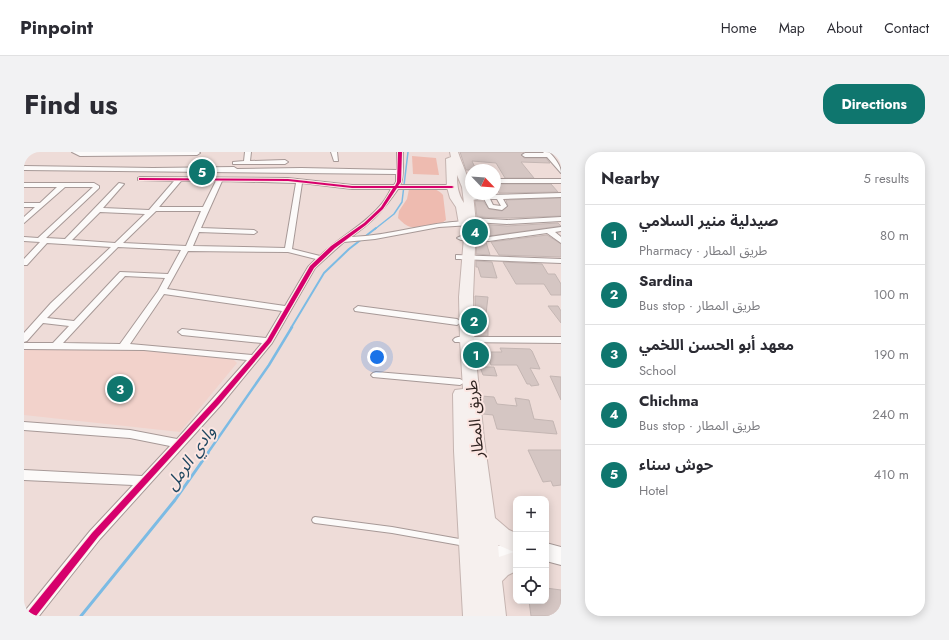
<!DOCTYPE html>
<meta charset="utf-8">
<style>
body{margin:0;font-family:Jost,"Noto Sans Arabic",sans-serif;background:#f2f2f3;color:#2b2b33}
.controls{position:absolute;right:12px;bottom:12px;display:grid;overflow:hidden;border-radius:8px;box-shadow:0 2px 10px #0003}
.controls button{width:36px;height:36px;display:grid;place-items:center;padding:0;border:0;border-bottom:1px solid #e1e1e2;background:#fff;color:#2b2b33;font:20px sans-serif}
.compass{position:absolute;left:441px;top:12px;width:36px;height:36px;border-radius:50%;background:#fff;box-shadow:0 2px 10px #0003;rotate:115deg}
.you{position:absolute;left:353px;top:205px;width:14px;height:14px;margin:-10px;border:3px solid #fff;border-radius:50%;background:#1a73e8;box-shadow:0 0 0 6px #1a73e833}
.badge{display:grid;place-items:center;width:26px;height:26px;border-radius:50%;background:#0f766e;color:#fff;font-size:13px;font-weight:700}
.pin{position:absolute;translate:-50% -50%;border:2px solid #fff;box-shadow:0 1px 4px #0006}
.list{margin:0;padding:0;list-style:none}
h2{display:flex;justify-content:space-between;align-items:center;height:52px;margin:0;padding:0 16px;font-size:17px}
h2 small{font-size:13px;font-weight:400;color:#7c7c81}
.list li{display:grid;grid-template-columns:26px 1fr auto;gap:12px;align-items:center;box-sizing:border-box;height:60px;padding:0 16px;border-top:1px solid #e1e1e2}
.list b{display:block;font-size:15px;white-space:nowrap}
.list p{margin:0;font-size:13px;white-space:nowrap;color:#7c7c81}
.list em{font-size:13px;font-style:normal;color:#7c7c81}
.icon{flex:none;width:22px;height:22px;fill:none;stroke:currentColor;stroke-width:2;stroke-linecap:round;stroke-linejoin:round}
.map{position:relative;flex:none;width:537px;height:464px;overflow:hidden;border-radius:16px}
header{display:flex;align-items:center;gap:24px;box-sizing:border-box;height:56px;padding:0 20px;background:#fff;border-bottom:1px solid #e1e1e2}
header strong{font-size:19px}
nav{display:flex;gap:22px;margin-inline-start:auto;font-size:14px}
.intro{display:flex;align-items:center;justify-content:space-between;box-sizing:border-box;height:96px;padding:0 24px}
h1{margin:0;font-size:28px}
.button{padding:10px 18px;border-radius:16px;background:#0f766e;color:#fff;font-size:14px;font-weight:700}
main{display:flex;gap:24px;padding:0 24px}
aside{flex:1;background:#fff;border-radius:16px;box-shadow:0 2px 10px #0003}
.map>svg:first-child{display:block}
.built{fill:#f2d2cb}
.green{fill:#eebbb0}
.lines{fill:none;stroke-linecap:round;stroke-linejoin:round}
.stream-far3{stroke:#7cbbe4;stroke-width:1.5}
.stream-far2{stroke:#7cbbe4;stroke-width:2}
.stream-far1{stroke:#7cbbe4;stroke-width:2.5}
.stream{stroke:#7cbbe4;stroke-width:3}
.building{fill:#d5c6c3;stroke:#c4b6b3}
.lane-casing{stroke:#a79997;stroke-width:2}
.street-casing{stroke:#a79997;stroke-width:2}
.secondary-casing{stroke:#a79997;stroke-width:2}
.primary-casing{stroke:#c5b4b0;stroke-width:2}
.lane{fill:#fcfaf9;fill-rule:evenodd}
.street{fill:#fcfaf9;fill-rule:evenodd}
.secondary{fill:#fcfaf9;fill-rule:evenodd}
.primary{fill:#f6f0ee;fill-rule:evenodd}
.cycleway-casing{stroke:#fce6e2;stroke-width:2}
.cycleway{fill:#d6006c;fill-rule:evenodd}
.labels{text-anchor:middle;stroke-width:4;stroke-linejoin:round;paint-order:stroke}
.street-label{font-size:16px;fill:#302421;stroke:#fce6e2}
.water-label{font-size:17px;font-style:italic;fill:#1f4760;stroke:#fce6e2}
</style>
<header>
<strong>Pinpoint</strong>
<nav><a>Home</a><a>Map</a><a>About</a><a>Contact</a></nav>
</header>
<div class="intro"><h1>Find us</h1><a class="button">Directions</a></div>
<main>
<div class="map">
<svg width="537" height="464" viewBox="0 0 537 464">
<rect width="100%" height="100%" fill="#eedcd8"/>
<path class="built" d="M3,197H119L208,206L213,211L156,280L0,263V199Z"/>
<g class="green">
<path d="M388,4L412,6L415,23L389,22Z"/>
<path d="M385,37C395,37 412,33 419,43L422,68C415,74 397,77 387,75C382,74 378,70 374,66L375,59L383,47Z"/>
</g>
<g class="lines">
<path class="stream-far3" d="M351,77L370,62L378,50L384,0"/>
<path class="stream-far2" d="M267,176L300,121L325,97L352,76"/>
<path class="stream-far1" d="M183,302L245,213L268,175"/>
<path class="stream" d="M57,464L151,348L184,301"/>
</g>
<g class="building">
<path d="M436,0H500L497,3L500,6H522L526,11L497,10L510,26H481L472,11L448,9L452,18H442Z"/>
<path d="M471,32H527L534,40L475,41Z"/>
<path d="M537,46V64L483,66L453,65L451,49H459L465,57L478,59L484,54L482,48Z"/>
<path d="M534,71L537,74L465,84L463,83L461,80L456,83L454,77L453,72L483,74Z"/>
<path d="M523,83L537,92V105L475,103L467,90Z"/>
<path d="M462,90L466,103L452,102L453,91Z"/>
<path d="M452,109L468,110L473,126L457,125L454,115H452Z"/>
<path d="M479,110L518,112L524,122H531L537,132V143H527L520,132H492Z"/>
<path d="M451,144L464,145L461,170H464V184L452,183Z"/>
<path d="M524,154H534L537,159V171Z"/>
<path d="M476,196L506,197L508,199L516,217L506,216L515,233L507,234L506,232H503L493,213H467L462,200H478Z"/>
<path d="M456,215H470L473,224L459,223Z"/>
<path d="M526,224L537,225V248Z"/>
<path d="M457,244L470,245L473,252L493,254L491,246L505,248L510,267L529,269L533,282L473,277L469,263L459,262Z"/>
<path d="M504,298H537V333L529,334L527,329L519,330Z"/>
<path d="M522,436L537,438V463L529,462L530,464H507L505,449H522Z"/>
</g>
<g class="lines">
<g class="lane-casing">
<path id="lane" d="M291,365L368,375L441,388L443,389L444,391L443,393L441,394L368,381L291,371L289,370L288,368L289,366Z"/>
</g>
<g class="street-casing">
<g id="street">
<path d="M48,0H175L176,1L173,3L56,4Z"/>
<path d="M221,0H227L226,9L261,8L264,10L261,12H209V10L220,9Z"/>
<path d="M307,0H313L314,9H310Z"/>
<path d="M373,0H379C378,10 381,25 376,33H428L431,35L428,37H374C359,59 348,70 327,85C366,84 404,70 443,69L444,67L446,66L483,68L537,65V69L483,72L450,70L449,72L447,73L415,75L351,87L320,90L312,97L291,116L248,191L197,253L76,387L15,464H0L1,459L66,379L109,333L0,328V318L118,324L146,294L106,286L0,278V270L106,278L153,287L223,208L120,198L0,197V191H29L45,174L19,171L3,189L0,190V181L27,151L87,95L23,91L3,113H0V107L16,90L0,89V85L14,86L69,35H41L0,71V65L11,55H0V51H16L33,35H0V31H70L75,34V36L22,86L41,87L95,31L100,32L79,56L125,58L150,29L114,28V26L116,25L264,26L328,33H370L372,30V22L0,18V14L129,16L210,15L213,17L277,16L373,18ZM157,29H192L179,55H135ZM198,29L272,31L261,96L169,94L175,80L230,82L233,80L230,78L177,76ZM278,31L328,37H367C364,43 360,50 355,55C339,74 314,86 296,104L268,97ZM132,59H177L162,94L99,91ZM76,60L121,62L91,91L48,88ZM94,95L157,98L144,122L96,120L50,169L23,166ZM164,99L264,100L292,107L284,115L261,154L143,137ZM101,124L141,126L134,139L96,192L39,191ZM140,142L258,159L242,186L158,177L154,180L158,183L238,191L228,203L106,192Z"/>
<path d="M519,0H525C530,5 537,13 537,21L523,5H501L498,3L501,1H520Z"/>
<rect x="471" y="27" width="66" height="4"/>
<path d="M537,41V45L479,47L483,54L478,58L465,56L460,47L444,48L441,46C445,43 460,42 464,43ZM466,47H473L477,54L469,53Z"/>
<path d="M537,75V79L531,80L537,85V91L523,81L465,89L437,88L433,86L437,84L465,85Z"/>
<path d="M432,103L537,107V111L435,107H432Z"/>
<path d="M334,154L433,167L437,170L433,173L331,159L330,157Z"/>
<path d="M434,185H537V191L431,190L429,188L431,186Z"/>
<path d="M352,220L436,227L441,230L436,233L349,225L347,223L349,221Z"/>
</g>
</g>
<g class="secondary-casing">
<g id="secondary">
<path d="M456,391L492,396V414L449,405L447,399L449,393Z"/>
<path d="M522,391L537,395V413L522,409Z"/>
</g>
</g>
<g class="primary-casing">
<path id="primary" d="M426,0H434C438,13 447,29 447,42H449L452,71L449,145L450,188L460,287L471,366L485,378L492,381V419L484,423L478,429L482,464H439L430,299L429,242L431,238L439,237L436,188L435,145L441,73L435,72L432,55L426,46L423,35L422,7L427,5ZM433,23L438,35L440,51C434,42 433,34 433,23ZM474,393L490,400L475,405Z"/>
</g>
<use href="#lane" class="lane"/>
<use href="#street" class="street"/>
<use href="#secondary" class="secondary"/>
<use href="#primary" class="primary"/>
<g class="cycleway-casing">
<path id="cycleway" d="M374,0H378L377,30L374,34H428L430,35L428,36H373L359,57L342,73L311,96L290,116L247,190L195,252L74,385L12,464H2L3,461L68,381L191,248L243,188L286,114L307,94L340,71L357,55L369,36H328L264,29L116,28H115V26L264,27L328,34H371L373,30Z"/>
</g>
<use href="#cycleway" class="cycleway"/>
</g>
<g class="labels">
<g class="street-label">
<text transform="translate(450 267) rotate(-95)" y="6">طريق المطار</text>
</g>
<g class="water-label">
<text transform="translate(166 306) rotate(-55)" y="6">وادي الرمل</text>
</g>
</g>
</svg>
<div class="controls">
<button>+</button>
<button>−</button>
<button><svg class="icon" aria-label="locate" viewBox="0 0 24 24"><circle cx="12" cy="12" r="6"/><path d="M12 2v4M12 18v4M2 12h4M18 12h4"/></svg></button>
</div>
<svg class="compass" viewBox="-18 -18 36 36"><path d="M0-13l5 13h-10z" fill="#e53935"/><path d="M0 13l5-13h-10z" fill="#7c7c81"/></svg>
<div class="you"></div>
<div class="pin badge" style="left:452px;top:203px">1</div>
<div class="pin badge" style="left:450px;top:169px">2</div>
<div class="pin badge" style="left:96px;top:237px">3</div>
<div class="pin badge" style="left:451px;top:80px">4</div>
<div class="pin badge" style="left:178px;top:20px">5</div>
</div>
<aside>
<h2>Nearby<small>5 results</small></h2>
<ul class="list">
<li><span class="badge">1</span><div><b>صيدلية منير السلامي</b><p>Pharmacy · طريق المطار</p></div><em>80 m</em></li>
<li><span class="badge">2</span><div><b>Sardina</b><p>Bus stop · طريق المطار</p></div><em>100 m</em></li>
<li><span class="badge">3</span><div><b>معهد أبو الحسن اللخمي</b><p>School</p></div><em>190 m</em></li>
<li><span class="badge">4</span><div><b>Chichma</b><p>Bus stop · طريق المطار</p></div><em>240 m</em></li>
<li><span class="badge">5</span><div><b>حوش سناء</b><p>Hotel</p></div><em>410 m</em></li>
</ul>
</aside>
</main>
